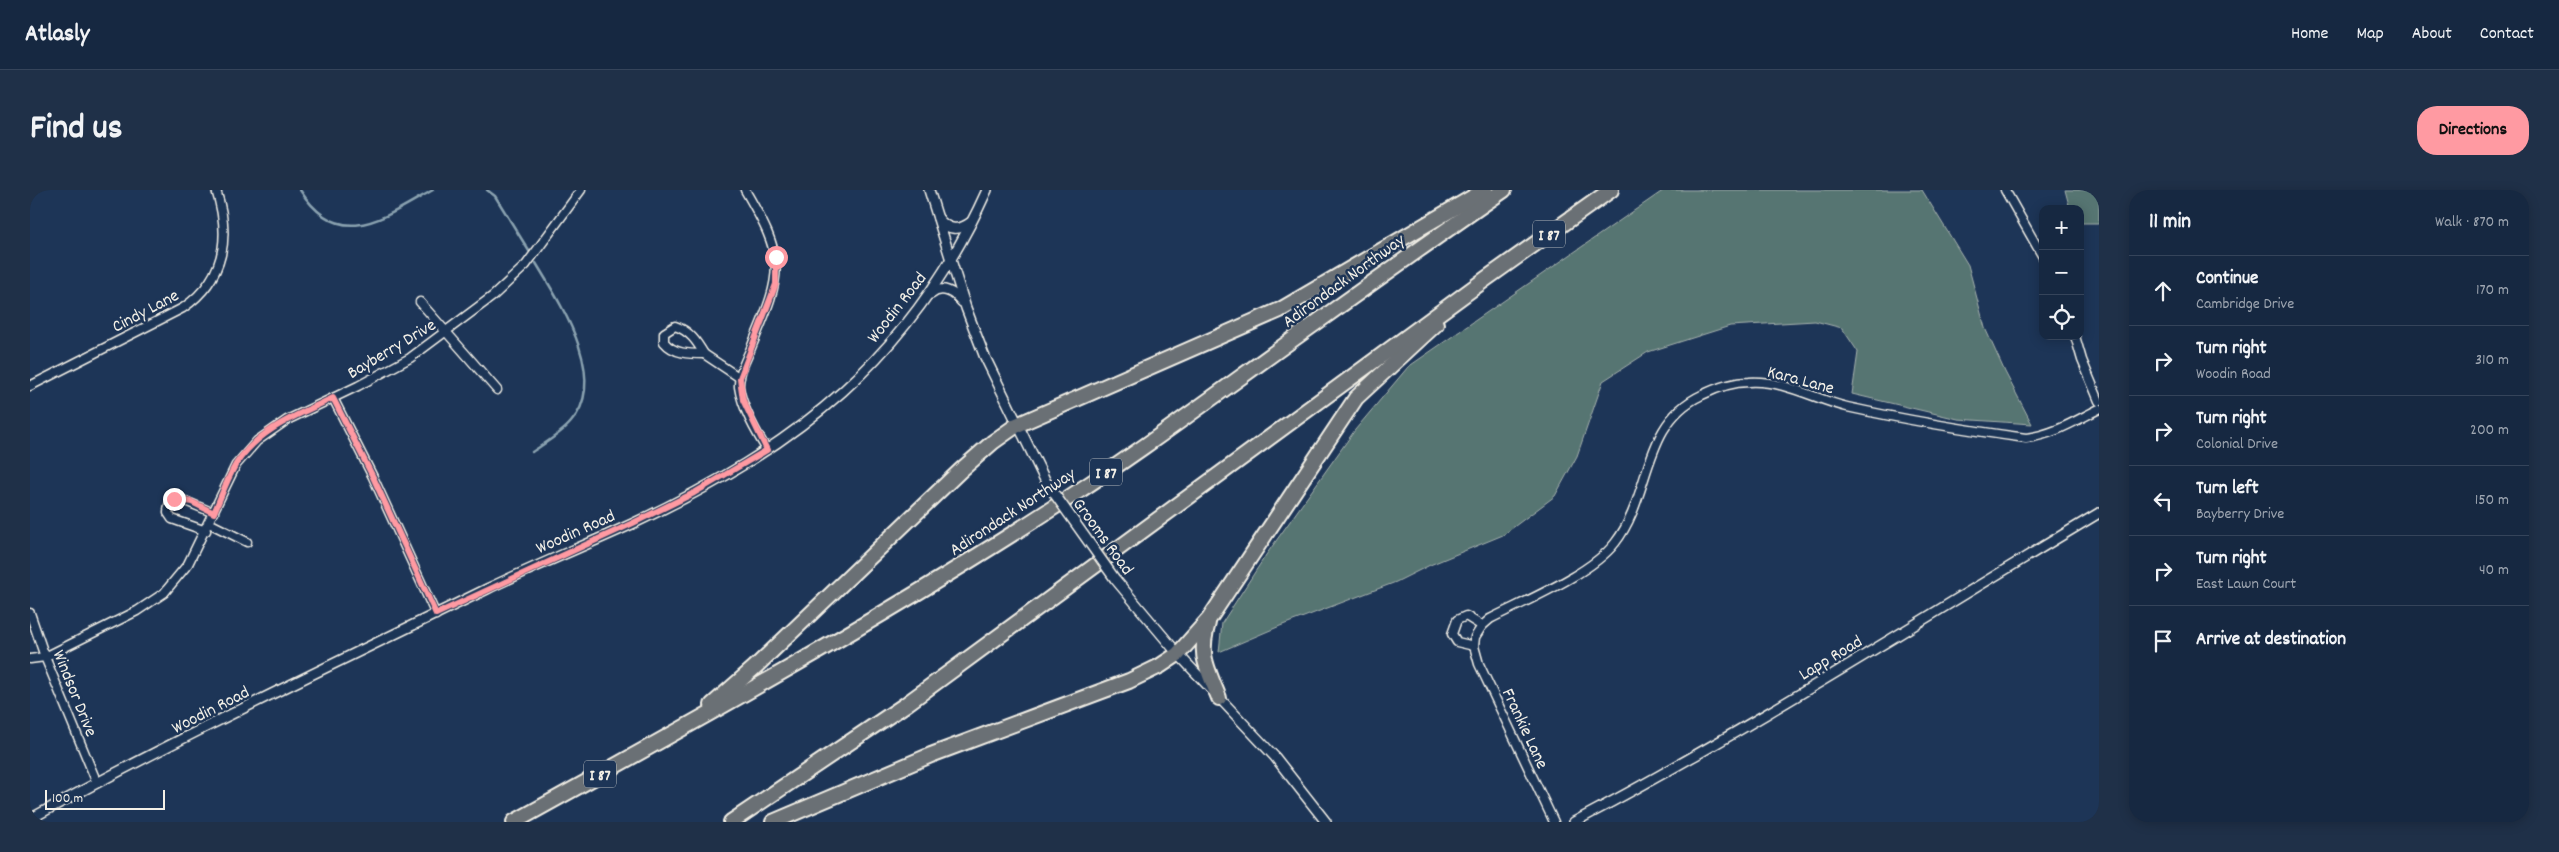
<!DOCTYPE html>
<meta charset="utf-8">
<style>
body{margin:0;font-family:Dekko,sans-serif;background:#1f3048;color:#f1f3f6}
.controls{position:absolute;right:15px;top:15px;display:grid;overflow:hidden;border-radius:10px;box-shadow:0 2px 12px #0003}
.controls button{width:45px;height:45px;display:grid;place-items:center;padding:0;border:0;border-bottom:1px solid #35445a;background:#162841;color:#f1f3f6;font:25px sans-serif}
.scale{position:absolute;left:15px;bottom:12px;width:120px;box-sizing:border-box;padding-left:5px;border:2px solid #f4f1e8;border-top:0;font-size:14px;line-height:18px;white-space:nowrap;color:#f4f1e8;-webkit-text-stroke:4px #1d3557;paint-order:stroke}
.stop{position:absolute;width:15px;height:15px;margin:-11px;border:4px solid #ff9aa2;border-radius:50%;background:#fff}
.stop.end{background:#ff9aa2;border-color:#fff;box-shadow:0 1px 5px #0008}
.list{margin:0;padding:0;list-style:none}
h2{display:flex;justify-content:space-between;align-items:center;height:65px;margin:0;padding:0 20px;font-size:21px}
h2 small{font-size:16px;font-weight:400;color:#9ea6b1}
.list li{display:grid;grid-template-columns:32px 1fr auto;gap:15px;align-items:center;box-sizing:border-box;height:70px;padding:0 20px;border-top:1px solid #35445a}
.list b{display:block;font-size:19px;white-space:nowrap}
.list p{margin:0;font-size:16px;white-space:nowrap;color:#9ea6b1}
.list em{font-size:16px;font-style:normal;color:#9ea6b1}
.icon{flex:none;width:28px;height:28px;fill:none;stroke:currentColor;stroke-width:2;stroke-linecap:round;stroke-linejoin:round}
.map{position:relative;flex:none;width:2069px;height:632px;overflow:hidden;border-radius:20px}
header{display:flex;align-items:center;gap:30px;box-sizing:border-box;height:70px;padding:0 25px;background:#162841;border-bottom:1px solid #35445a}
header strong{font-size:24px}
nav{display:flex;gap:28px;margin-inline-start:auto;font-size:18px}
.intro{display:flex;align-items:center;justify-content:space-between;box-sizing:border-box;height:120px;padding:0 30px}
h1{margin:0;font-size:35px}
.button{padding:12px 22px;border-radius:20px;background:#ff9aa2;color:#111;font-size:18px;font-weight:700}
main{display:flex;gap:30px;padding:0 30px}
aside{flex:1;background:#162841;border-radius:20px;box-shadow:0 2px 12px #0003}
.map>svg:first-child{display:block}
.green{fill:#577472;stroke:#a6b2ad}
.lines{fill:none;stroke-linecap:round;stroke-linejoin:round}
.stream{stroke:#8aa2b0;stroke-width:2.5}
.minor-casing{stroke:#f4f1e8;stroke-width:11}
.tertiary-casing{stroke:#f4f1e8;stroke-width:12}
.motorway-casing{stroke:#f4f1e8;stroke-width:18}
.minor{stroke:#1d3557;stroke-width:8}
.tertiary{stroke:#1d3557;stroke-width:9}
.motorway{stroke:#6b7074;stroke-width:14}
.tertiary-bridge-casing{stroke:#f4f1e8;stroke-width:12;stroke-linecap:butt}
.tertiary-bridge{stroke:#1d3557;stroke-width:9}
.route{stroke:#ff9aa2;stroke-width:6}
.labels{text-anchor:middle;stroke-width:5;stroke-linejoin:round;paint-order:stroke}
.shield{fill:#1d3557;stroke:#b4b9bc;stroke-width:1}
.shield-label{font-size:16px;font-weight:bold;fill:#f4f1e8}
.street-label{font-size:18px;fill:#f4f1e8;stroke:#1d3557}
</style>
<header>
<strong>Atlasly</strong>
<nav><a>Home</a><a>Map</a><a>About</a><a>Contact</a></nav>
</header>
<div class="intro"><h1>Find us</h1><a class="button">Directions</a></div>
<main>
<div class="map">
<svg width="2069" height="632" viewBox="0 0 2069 632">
<rect width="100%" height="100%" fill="#1d3557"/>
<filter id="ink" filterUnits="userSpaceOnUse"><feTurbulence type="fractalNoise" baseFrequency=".02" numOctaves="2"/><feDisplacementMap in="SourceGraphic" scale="10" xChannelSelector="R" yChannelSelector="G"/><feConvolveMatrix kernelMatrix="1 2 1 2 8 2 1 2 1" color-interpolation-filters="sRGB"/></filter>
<g filter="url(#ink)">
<g class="green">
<path d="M1634,0H1892L1938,75L1955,138L1975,182L2002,234L1928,229L1822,204L1828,162L1812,138L1785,131L1700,136L1618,162L1573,191L1547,266L1525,306L1473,345L1400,375L1366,392L1250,436L1189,462L1192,433L1236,365L1325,240L1378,177Z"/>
<path d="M2035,0H2069V33H2050V19H2040Z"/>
</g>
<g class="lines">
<g class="stream">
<path d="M270,0C310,62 353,28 403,0"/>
<path d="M457,0L465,6L499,61"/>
<path d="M502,262C515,253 531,244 541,232C580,188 530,113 506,73"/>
</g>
<g class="minor-casing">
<g id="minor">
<path d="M715,0C755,69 754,80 723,153C718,167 708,182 709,197C712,218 726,242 737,260"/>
<path d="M1975,0L2013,67"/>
<path d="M390,112L467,200"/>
<path d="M645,136C660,141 667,152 674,164C659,164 644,164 634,152V143Z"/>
<path d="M2045,146L2052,170L2069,211"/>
<path d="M674,164L710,188"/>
<path d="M0,196L153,118C195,89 201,46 186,0"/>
<path d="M303,208L343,287L406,425"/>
<path d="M179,333L217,352"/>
<path d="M176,341L142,329L138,323C138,316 140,309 148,308L184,323"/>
<path d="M0,423L15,467L67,593"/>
<path d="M1436,426L1452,436L1445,447L1444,456L1427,452L1422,444L1427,430Z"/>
<path d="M1452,436L1460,429C1495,411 1561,384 1585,353C1622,306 1611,233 1672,205C1688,197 1702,192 1719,192C1754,190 1784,209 1817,217C1876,230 1936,240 1996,248C2023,245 2045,231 2069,219"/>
<path d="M1444,456L1449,474L1524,632"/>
<path d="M0,469L15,467L107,421L134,403L158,374L206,275L227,251L257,230L328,196L380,168L463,106L496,75L551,0"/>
</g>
</g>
<g class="tertiary-casing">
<g id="tertiary">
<path d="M899,0L936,118L954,165L1016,292"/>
<path d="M908,28C918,41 929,41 941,32"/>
<path d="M901,104C912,95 924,102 932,112"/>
<path d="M1085,389L1148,464L1245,567L1296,632"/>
<path d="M0,629C149,547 304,474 457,399C505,376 554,356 602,334C766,257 881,169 957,0"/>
<path d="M1544,632C1724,537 1895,427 2069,323"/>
</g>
</g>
<g class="motorway-casing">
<g id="motorway">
<path d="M1178,433C1168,466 1177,477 1189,508"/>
<path d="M682,515L724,478L931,280L963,252L987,235L1250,120L1455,0"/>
<path d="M484,632C663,533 843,434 1015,323C1100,269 1180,209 1262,150C1332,100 1403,49 1474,0"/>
<path d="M701,632L875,515L1457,88L1581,0"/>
<path d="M743,632L901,565L1099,491L1130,476L1148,464L1179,429L1326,208L1406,134"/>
</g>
</g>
<use href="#minor" class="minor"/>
<use href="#tertiary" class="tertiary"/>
<use href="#motorway" class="motorway"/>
<g class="tertiary-bridge-casing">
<path id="tertiary-bridge" d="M1016,292L1085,389"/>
</g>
<use href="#tertiary-bridge" class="tertiary-bridge"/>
</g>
</g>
<g class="lines" filter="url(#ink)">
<path class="route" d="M144,309L162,312L184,323C191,307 197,289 206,274C229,239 267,225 303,208L343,287L406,424L603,333L664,303L737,260L713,210L710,188L746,94V67"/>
</g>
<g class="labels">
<g class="shield">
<rect x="1503" y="30.5" width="32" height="27" rx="4"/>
<rect x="1060" y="268.5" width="32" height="27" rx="4"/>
<rect x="554" y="570.5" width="32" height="27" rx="4"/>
</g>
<g class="shield-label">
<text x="1519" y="50">I 87</text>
<text x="1076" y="288">I 87</text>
<text x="570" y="590">I 87</text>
</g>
<g class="street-label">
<text transform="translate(1313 90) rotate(-36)" y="6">Adirondack Northway</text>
<text transform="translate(866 117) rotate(-52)" y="6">Woodin Road</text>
<text transform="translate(115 120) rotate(-28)" y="6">Cindy Lane</text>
<text transform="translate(361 158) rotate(-31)" y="6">Bayberry Drive</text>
<text transform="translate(1771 189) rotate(15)" y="6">Kara Lane</text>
<text transform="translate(982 321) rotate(-33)" y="6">Adirondack Northway</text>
<text transform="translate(545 341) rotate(-24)" y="6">Woodin Road</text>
<text transform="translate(1074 346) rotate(54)" y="6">Grooms Road</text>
<text transform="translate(1800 467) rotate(-31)" y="6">Lapp Road</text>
<text transform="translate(46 503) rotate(68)" y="6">Windsor Drive</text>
<text transform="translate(180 519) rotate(-27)" y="6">Woodin Road</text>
<text transform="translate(1496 538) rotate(65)" y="6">Frankie Lane</text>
</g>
</g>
</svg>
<div class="controls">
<button>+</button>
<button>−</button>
<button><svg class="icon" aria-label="locate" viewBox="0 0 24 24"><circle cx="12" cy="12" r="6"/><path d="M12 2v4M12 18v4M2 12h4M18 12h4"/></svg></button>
</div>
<div class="scale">100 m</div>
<div class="stop" style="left:746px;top:67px"></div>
<div class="stop end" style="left:144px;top:309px"></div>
</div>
<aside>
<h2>11 min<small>Walk · 870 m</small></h2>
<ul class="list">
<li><svg class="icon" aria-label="ahead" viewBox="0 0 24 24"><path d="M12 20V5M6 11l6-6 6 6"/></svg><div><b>Continue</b><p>Cambridge Drive</p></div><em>170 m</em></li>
<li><svg class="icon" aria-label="right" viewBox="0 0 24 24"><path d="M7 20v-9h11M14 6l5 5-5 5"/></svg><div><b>Turn right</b><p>Woodin Road</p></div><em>310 m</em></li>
<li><svg class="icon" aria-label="right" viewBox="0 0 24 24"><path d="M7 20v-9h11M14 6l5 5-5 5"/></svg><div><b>Turn right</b><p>Colonial Drive</p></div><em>200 m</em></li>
<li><svg class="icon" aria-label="left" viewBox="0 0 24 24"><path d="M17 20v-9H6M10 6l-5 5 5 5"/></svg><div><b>Turn left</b><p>Bayberry Drive</p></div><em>150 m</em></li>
<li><svg class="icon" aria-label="right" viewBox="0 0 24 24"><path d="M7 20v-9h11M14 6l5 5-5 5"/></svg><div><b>Turn right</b><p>East Lawn Court</p></div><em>40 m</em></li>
<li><svg class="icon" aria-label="arrive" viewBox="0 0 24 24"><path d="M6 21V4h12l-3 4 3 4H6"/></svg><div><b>Arrive at destination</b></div></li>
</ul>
</aside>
</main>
